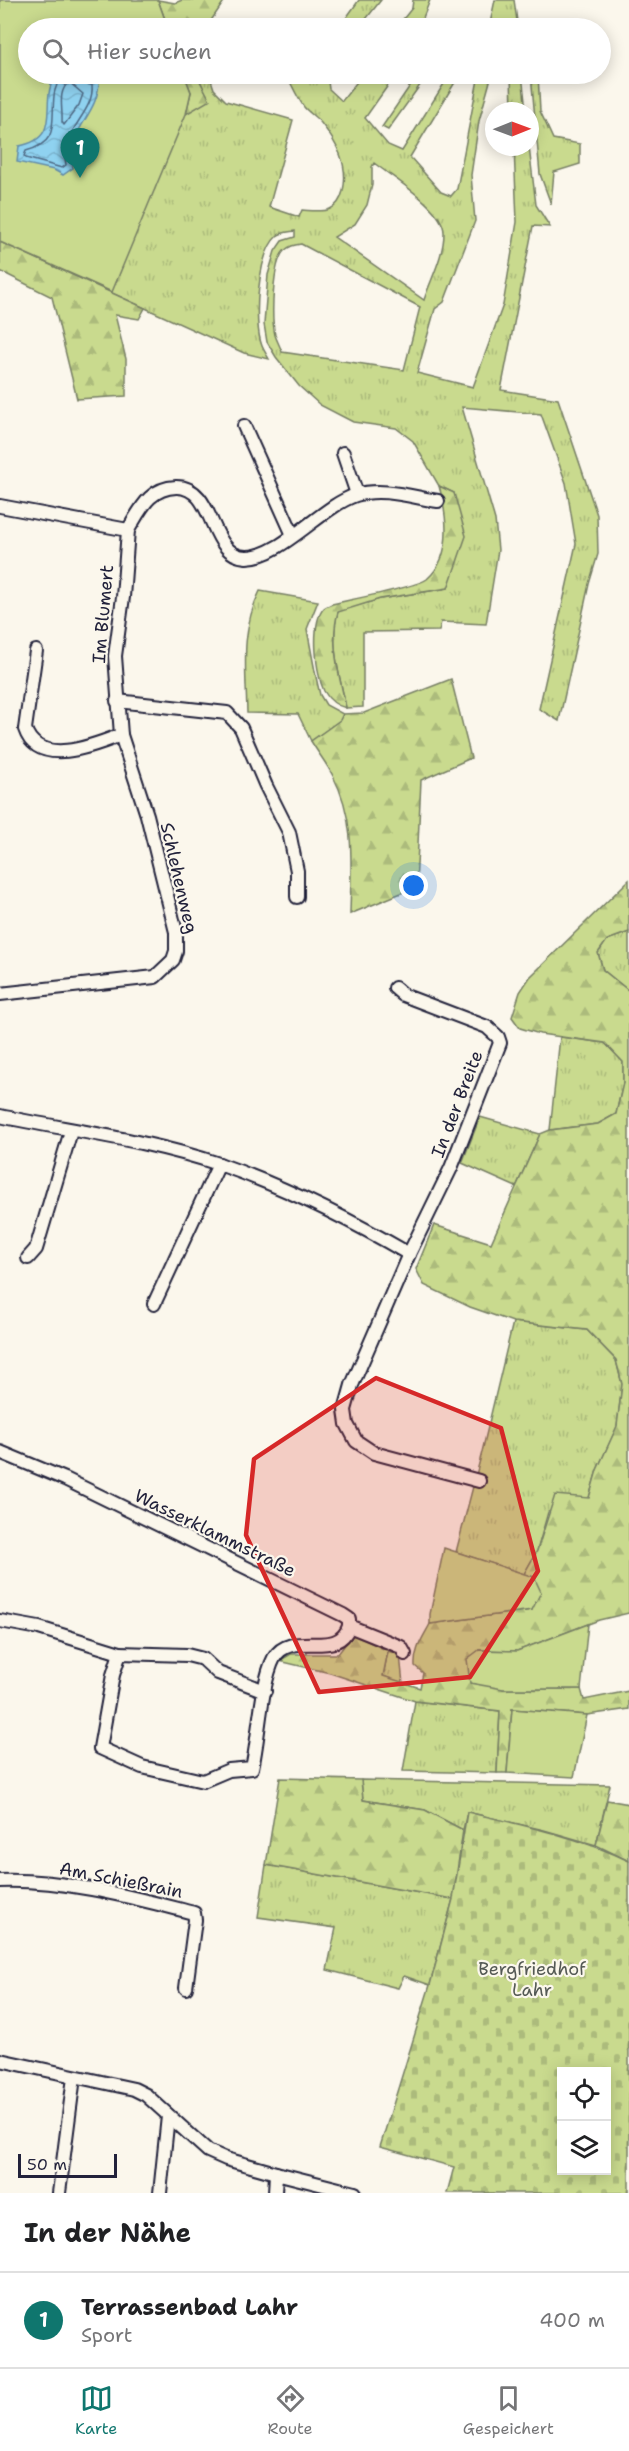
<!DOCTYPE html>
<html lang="de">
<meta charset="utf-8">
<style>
body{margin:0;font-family:"Shantell Sans",sans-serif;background:#f2f2f2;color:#202124}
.controls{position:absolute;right:18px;bottom:18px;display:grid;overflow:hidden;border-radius:0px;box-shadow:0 3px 15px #0003}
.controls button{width:54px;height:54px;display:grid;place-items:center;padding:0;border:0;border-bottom:2px solid #e0e0e0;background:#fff;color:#202124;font:30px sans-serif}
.compass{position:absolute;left:485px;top:102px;width:54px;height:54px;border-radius:50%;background:#fff;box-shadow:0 3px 15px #0003;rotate:89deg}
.scale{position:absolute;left:18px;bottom:15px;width:99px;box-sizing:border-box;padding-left:6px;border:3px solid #22223b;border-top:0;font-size:16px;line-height:21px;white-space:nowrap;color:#22223b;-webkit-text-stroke:4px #fbf7ec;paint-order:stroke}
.you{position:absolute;left:414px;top:886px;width:21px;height:21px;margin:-15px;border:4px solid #fff;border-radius:50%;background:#1a73e8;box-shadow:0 0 0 9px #1a73e833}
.badge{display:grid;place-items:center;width:39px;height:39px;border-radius:50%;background:#0f766e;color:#fff;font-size:20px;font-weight:700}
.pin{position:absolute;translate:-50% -50px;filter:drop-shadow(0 2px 3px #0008)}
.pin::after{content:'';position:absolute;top:32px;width:21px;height:18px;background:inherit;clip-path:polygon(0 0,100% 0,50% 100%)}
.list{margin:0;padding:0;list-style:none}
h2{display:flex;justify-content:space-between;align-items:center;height:78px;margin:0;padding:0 24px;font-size:26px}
h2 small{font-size:20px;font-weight:400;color:#757577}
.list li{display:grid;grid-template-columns:39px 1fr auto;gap:18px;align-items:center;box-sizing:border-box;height:96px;padding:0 24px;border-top:2px solid #e0e0e0}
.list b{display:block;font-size:22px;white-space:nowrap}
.list p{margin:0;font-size:20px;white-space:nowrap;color:#757577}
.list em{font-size:20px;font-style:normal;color:#757577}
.icon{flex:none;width:33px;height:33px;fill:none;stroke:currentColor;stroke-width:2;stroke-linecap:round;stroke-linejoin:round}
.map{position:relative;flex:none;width:629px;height:2193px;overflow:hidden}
.search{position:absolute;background:#fff;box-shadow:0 3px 15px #0003;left:18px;right:18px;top:18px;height:66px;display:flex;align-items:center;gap:15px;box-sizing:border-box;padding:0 21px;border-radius:33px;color:#757577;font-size:22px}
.sheet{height:174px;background:#fff}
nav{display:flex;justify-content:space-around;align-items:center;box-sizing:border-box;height:84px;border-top:2px solid #e0e0e0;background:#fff;font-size:16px;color:#757577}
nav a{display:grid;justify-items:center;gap:3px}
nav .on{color:#0f766e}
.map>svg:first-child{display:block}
.grass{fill:url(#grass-tufts);stroke:#767e64;stroke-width:1.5;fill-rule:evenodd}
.forest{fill:url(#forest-firs);stroke:#767e64;stroke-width:1.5}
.cemetery{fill:url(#cemetery-stones);stroke:#767e64;stroke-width:1.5;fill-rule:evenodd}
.garden{fill:#c9da8e;stroke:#767e64;stroke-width:1.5}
.water{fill:url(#water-waves);stroke:#638ca8;stroke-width:1.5}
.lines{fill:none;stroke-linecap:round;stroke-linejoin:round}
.shore{stroke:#4e6883;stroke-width:1.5}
.minor-casing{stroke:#22223b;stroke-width:16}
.minor{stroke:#fbf7ec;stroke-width:12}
.marked{fill:#d62828;fill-opacity:0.2;stroke:#d62828;stroke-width:4.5;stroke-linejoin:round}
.labels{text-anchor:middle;stroke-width:4.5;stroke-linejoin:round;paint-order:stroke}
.street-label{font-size:18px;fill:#22223b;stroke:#fbf7ec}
.park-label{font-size:18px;fill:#545954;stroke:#fbf7ec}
</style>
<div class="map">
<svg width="629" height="2193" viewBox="0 0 629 2193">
<defs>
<pattern id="grass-tufts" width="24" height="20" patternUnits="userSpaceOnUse" patternTransform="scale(1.5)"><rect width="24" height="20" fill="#c9da8e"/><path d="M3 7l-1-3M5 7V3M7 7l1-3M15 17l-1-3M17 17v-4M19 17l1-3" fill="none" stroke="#acbb7b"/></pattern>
<pattern id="forest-firs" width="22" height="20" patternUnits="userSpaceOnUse" patternTransform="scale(1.5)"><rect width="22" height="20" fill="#c9da8e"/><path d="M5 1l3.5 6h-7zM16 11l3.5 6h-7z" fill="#acbb7b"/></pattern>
<pattern id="cemetery-stones" width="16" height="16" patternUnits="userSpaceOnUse" patternTransform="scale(1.5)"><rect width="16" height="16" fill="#c9da8e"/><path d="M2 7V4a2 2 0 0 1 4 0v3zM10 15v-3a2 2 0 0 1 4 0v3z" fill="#acbb7b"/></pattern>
<pattern id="water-waves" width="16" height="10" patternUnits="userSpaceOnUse" patternTransform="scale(1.5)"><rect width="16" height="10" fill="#8fd2f0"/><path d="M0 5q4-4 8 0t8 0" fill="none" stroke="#7bb4cf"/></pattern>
</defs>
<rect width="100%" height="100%" fill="#fbf7ec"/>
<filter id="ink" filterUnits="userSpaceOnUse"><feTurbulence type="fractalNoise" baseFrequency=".0167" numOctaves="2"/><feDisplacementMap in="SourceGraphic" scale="12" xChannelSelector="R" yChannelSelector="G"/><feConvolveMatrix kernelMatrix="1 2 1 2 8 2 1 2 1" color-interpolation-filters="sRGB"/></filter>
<g filter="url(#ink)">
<g class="grass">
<path d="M359,0H381L359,28H339Z"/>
<path d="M413,0H430L419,28H396L412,8Z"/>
<path d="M495,0H514L518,28H489Z"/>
<path d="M184,74L191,92L200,81L199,74H209L214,89L226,101L293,120L269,207L299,217L302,210C321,211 337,215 343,191C349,165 337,143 321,123C316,117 309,113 304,107C297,97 292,85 286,74L302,77L305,74H327L329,89L342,101L363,74H396L365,118L388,145L402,151L450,74H460L410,157L441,192L451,196L457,189L479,74H492L479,121L471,175L475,221L444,302L435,309L417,373L473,387L503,305L517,222L514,147H529L536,205L550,227L533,226L501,390L558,399L597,515L598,554L589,584L559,721L539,709L576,544L566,483L541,414L462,407L495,520L498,550L486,624L441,622L439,631L363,632V707L346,708C340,676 329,643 338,611L380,599L448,588L454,493L439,486L413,441L396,428L353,422L320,405L299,386L276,357L267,342L264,324L268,275L275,251L282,241L295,237V231C289,232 282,232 277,236C257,254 253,323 262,346C264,351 267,355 269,359L244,353L0,242V176ZM374,163C392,177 445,209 444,233C444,255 431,279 424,300L334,237L355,224L367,205L372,185V167ZM301,244L420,307L404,370L282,352C280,346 277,341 275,335C271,318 272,264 284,251C289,246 294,245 301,244Z"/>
<path d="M418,74H428L388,130L382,127Z"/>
<path d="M511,74H522L526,111H512Z"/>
<path d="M531,74H538L540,111L553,139L580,144V164L554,172L551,204L540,174Z"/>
<path d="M260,591L318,601L307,629L316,677L320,695L326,705L343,714L341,720L311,741L298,714L247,713C246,669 240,631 260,591Z"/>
<path d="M629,932V991L603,970L598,953L607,940Z"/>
<path d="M560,1037L605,1043L623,1062V1083L616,1114L598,1124L550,1130Z"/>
<path d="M480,1117L540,1134L516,1187L462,1163Z"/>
<path d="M513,1322L587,1330L616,1360L622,1384L617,1427L597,1470L589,1498L548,1512L537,1551L524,1574L456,1552L482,1452Z"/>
<path d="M388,1651L400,1655L403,1684L383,1676Z"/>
<path d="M415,1701L500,1711L497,1773L403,1771Z"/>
<path d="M361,1780L610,1785L596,1845L544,1830L467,1812L463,1830L425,1810L363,1800Z"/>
<path d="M266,1865L453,1899L430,1985L404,1976L398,1988L327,1970L336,1928L258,1917Z"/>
</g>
<g class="forest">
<path d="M158,0L175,3L182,0H225L206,28H168Z"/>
<path d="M184,74H199L200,81L210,100L186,114L191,92Z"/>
<path d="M0,242L145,308L139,319L115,315L126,359V396L77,399L52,297L0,271Z"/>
<path d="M439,486L454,493L466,536L448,588L380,599L338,612C329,643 340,677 346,708C337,706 329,700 324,691C316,674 310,623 324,608C326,606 330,605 332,604C349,600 417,587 427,579C453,557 447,515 439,486Z"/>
<path d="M451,679L471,758L421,780L416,887L350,914C351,868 356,819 333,776C327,764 318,753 311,741L340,720L343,714L364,713Z"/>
<path d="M629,880V932L607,940L598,953L603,970L629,991V1613L599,1620L517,1651L479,1650L503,1689H581L584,1700L629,1691V1709L587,1715L512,1709L507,1773H497L500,1711L415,1701L330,1673L279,1661L291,1654H338L353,1634L388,1651L383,1676L420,1688L423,1673L415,1666C414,1649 423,1638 430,1624L532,1610L534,1577L524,1574L537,1551L555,1495L589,1498L597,1470L617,1426L622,1384L616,1360L587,1330L513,1322L470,1307L424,1285L416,1269L434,1225L491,1243L540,1134L550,1130L598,1124L616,1114L623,1083V1062L605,1043L540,1034L520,1028L512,1017L520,992L530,977Z"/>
<path d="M280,1778L361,1780L363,1800L425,1810L463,1830L453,1899L266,1865Z"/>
<path d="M607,1800L629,1804V1861L596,1845Z"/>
</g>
<path class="cemetery" d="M467,1812C522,1825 577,1836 629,1861V2193H447L454,2167L380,2147L430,1985L453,1899ZM562,2072H606V2170H562Z"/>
<g class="garden">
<path d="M0,0H158L168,28H28V74H184L191,92L186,114L112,292L0,242Z"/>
<path d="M444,1548L534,1577L541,1592L532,1610L430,1624V1614Z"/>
<path d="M588,1624L581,1689H503L470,1683L467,1659L479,1650L517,1651Z"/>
<path d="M512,1709L587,1715L574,1777L507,1773Z"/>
</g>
<path class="water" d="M57,74H81L85,78L99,80C99,117 64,130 73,168L63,175L54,170L17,162L19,146C66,137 36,100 57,74Z"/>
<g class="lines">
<g class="shore">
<path d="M61,74C60,81 54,88 54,96C51,123 60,142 26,151L24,156L26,158L62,168L66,165C59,130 95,114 92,85L81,83L76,74"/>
<path d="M69,82L83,94L79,105L64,125L62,122C63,108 57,92 69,82Z"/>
</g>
<g class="minor-casing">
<g id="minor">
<path d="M244,426L293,535"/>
<path d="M343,453L357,494"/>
<path d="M0,506L128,530C141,509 149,488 176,487C216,486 208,556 246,557C280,558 322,506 356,495C382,487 412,497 438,501"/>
<path d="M36,651L25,729C38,768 93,746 121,735"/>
<path d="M117,701L227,713L241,728L266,786L289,832L297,871V897"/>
<path d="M0,994L155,977L173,960L176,951V932L147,815L121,735L115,656L123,597L128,530"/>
<path d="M0,1116C73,1131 148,1140 219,1164C285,1187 349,1219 409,1254L451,1168L500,1043L498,1037L487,1027L403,995L395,988"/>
<path d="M409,1254L352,1385L345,1410L347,1424L356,1441L374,1453L479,1481"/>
<path d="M28,1258L36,1249L71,1131"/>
<path d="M154,1304L219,1164"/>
<path d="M0,1452L65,1479L343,1615L349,1619V1626"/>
<path d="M0,1621L39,1628L120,1653"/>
<path d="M349,1626L401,1647L405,1654"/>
<path d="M265,1691L218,1673L203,1659L187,1655L120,1653L113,1675L100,1748L142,1767L203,1781L229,1770L252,1768C259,1738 261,1683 274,1658C291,1628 338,1661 349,1626"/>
<path d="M0,1881C65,1879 131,1897 194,1913L195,1920L186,1988"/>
<path d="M0,2060L134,2089L146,2095L208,2151L226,2159L276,2173L355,2193"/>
<path d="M59,2193L74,2077"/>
<path d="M160,2193L168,2116"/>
<path d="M275,2193L276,2173"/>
</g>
</g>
<use href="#minor" class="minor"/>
</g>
</g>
<path class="marked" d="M376,1378L501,1428L538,1571L470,1677L319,1692L246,1535L254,1459Z"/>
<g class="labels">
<g class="street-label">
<text transform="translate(103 614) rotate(-85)" y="6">Im Blumert</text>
<text transform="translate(179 878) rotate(77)" y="6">Schlehenweg</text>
<text transform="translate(457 1104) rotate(-69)" y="6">In der Breite</text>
<text transform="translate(215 1533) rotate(26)" y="6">Wasserklammstraße</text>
<text transform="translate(121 1880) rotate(11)" y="6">Am Schießrain</text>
</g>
<g class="park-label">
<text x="532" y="1975">Bergfriedhof<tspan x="532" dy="21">Lahr</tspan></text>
</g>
</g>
</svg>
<div class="controls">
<button><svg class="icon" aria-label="locate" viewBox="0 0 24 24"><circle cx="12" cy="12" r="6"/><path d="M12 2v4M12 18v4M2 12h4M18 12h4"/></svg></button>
<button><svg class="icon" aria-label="layers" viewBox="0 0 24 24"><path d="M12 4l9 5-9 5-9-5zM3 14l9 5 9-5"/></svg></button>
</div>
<svg class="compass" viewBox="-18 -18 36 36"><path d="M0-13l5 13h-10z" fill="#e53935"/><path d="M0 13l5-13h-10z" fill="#757577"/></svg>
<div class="scale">50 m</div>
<div class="you"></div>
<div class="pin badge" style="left:80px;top:178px">1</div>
<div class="search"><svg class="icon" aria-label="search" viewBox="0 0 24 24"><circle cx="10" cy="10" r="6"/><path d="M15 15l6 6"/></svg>Hier suchen</div>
</div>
<section class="sheet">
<h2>In der Nähe<small></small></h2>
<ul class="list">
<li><span class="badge">1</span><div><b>Terrassenbad Lahr</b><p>Sport</p></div><em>400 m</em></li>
</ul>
</section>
<nav>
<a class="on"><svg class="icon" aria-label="map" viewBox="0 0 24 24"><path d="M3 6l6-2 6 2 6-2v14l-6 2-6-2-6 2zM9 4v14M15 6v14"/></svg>Karte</a>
<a><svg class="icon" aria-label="directions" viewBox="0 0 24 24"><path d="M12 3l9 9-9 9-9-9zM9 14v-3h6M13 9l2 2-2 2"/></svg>Route</a>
<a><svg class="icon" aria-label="saved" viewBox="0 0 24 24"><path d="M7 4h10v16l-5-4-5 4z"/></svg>Gespeichert</a>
</nav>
